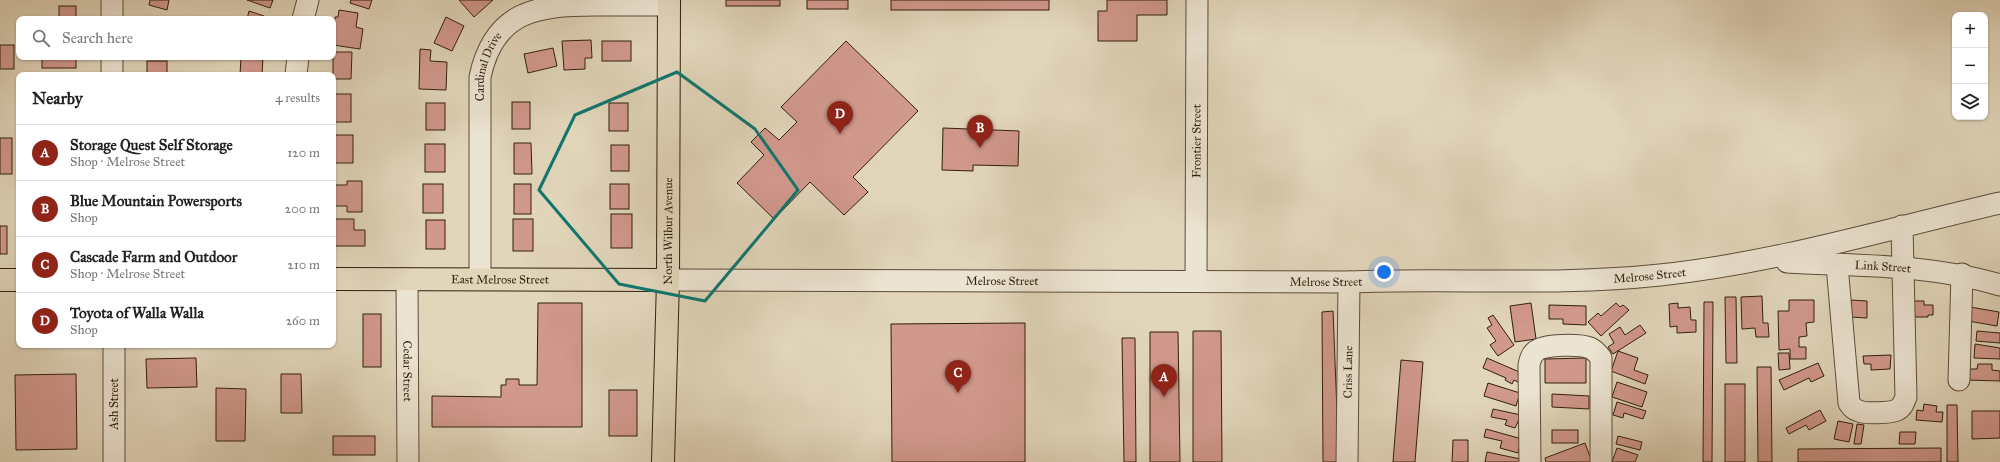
<!DOCTYPE html>
<meta charset="utf-8">
<style>
body{margin:0;font-family:"IM FELL Great Primer",serif;background:#f6f6f6;color:#222}
.controls{position:absolute;right:12px;top:12px;display:grid;overflow:hidden;border-radius:8px;box-shadow:0 1px 3px #0004}
.controls button{width:36px;height:36px;display:grid;place-items:center;padding:0;border:0;border-bottom:1px solid #e0e0e0;background:#fff;color:#222;font:20px sans-serif}
.you{position:absolute;left:1384px;top:272px;width:14px;height:14px;margin:-10px;border:3px solid #fff;border-radius:50%;background:#1a73e8;box-shadow:0 0 0 6px #1a73e833}
.badge{display:grid;place-items:center;width:26px;height:26px;border-radius:50%;background:#8f2418;color:#fff;font-size:13px;font-weight:700}
.pin{position:absolute;translate:-50% -33px;filter:drop-shadow(0 1px 2px #0008)}
.pin::after{content:'';position:absolute;top:21px;width:14px;height:12px;background:inherit;clip-path:polygon(0 0,100% 0,50% 100%)}
.list{margin:0;padding:0;list-style:none}
h2{display:flex;justify-content:space-between;align-items:center;height:52px;margin:0;padding:0 16px;font-size:17px}
h2 small{font-size:13px;font-weight:400;color:#767676}
.list li{display:grid;grid-template-columns:26px 1fr auto;gap:12px;align-items:center;box-sizing:border-box;height:56px;padding:0 16px;border-top:1px solid #e0e0e0}
.list b{display:block;font-size:15px;white-space:nowrap}
.list p{margin:0;font-size:13px;white-space:nowrap;color:#767676}
.list em{font-size:13px;font-style:normal;color:#767676}
.icon{flex:none;width:22px;height:22px;fill:none;stroke:currentColor;stroke-width:2;stroke-linecap:round;stroke-linejoin:round}
.map{position:relative;flex:none;width:2000px;height:462px;overflow:hidden}
.search{position:absolute;background:#fff;box-shadow:0 1px 3px #0004;left:16px;top:16px;width:320px;height:44px;display:flex;align-items:center;gap:10px;box-sizing:border-box;padding:0 14px;border-radius:8px;color:#767676;font-size:15px}
.panel{position:absolute;background:#fff;box-shadow:0 1px 3px #0004;left:16px;top:72px;width:320px;height:276px;border-radius:8px}
.map>svg:first-child{display:block}
.building{fill:#d1988c;stroke:#311f0d}
.lines{fill:none;stroke-linecap:round;stroke-linejoin:round}
.minor-casing{stroke:#5d4c38;stroke-width:23}
.major-casing{stroke:#311f0d;stroke-width:24}
.minor{stroke:#ece4d2;stroke-width:21}
.major{stroke:#e1d5ba;stroke-width:22}
.marked{fill:none;stroke:#0f766e;stroke-width:3;stroke-linejoin:round}
.labels{text-anchor:middle;stroke-width:3;stroke-linejoin:round;paint-order:stroke}
.street-label{font-size:12px;fill:#311f0d;stroke:#ece4d2}
</style>
<div class="map">
<svg width="2000" height="462" viewBox="0 0 2000 462">
<rect width="100%" height="100%" fill="#e1d5ba"/>
<filter id="stains"><feTurbulence type="fractalNoise" baseFrequency=".005" numOctaves="4"/><feColorMatrix values="0 0 0 0 .2 0 0 0 0 .09 0 0 0 0 .02 0 0 0 .5 -.17"/></filter>
<radialGradient id="worn" r=".72"><stop offset=".6" stop-color="#630" stop-opacity="0"/><stop offset="1" stop-color="#630" stop-opacity=".3"/></radialGradient>
<g class="building">
<path d="M150,0H169L167,10L149,5Z"/>
<path d="M247,0H273L270,8Z"/>
<path d="M351,0H372L369,9L350,3Z"/>
<path d="M459,0H493L474,17Z"/>
<rect x="726" y="0" width="54" height="6"/>
<rect x="807" y="0" width="41" height="9"/>
<rect x="891" y="0" width="158" height="10"/>
<path d="M1107,0H1167V15H1137V41H1098V11H1107Z"/>
<rect x="59" y="6" width="17" height="13"/>
<path d="M339,10L358,13L356,27L363,29L360,49L333,45L335,17H338Z"/>
<path d="M249,11L264,16L263,19H247Z"/>
<path d="M446,17L464,26L452,51L434,43Z"/>
<path d="M591,40L592,58H585V69L564,70L562,41Z"/>
<rect x="602" y="41" width="29" height="20"/>
<path d="M846,41L918,111L853,177L868,192L844,215L810,182L774,219L737,183L764,155L751,142L765,128L779,140L797,122L781,107Z"/>
<rect x="0" y="45" width="14" height="24"/>
<path d="M553,48L557,66L528,73L524,54Z"/>
<path d="M420,49L431,50L430,61L447,62L446,90L419,89Z"/>
<path d="M333,52H352L351,79H333Z"/>
<rect x="42" y="57" width="34" height="11"/>
<path d="M241,57H263L262,75H240Z"/>
<rect x="147" y="61" width="20" height="14"/>
<rect x="333" y="94" width="18" height="28"/>
<rect x="512" y="102" width="18" height="27"/>
<rect x="426" y="103" width="19" height="27"/>
<rect x="609" y="103" width="19" height="28"/>
<path d="M943,128L1019,131L1018,166L973,165V171L942,170Z"/>
<rect x="333" y="135" width="20" height="28"/>
<rect x="0" y="138" width="12" height="36"/>
<path d="M514,143H531L532,174H514Z"/>
<rect x="425" y="144" width="20" height="28"/>
<rect x="611" y="145" width="18" height="26"/>
<path d="M347,181H362V212H347V206H333V185H347Z"/>
<rect x="423" y="184" width="20" height="29"/>
<rect x="514" y="184" width="17" height="30"/>
<rect x="610" y="184" width="19" height="25"/>
<rect x="611" y="214" width="21" height="34"/>
<path d="M334,219H354V230H365V246H333Z"/>
<rect x="513" y="219" width="20" height="32"/>
<rect x="426" y="220" width="19" height="29"/>
<rect x="0" y="226" width="7" height="28"/>
<path d="M1762,296L1763,323H1768L1769,337H1756L1755,328L1742,329L1741,297Z"/>
<path d="M1725,297H1736L1737,363H1726Z"/>
<path d="M1789,300H1814V322L1806,323L1807,336L1799,337V347H1806V359H1790V349L1779,350L1778,311H1789Z"/>
<path d="M1851,300L1867,301V318L1850,317Z"/>
<path d="M1914,301H1924V305H1933V315H1928V317H1914Z"/>
<path d="M1704,302H1713L1712,462H1703Z"/>
<path d="M538,303H582V427H432V396L501,397V385H506V379H519V385H537Z"/>
<path d="M1531,303L1536,339L1515,342L1510,306Z"/>
<path d="M1616,303L1620,307L1623,305L1629,310L1601,336L1588,322L1598,313L1601,316Z"/>
<path d="M1678,303V308L1690,307L1691,320H1696V332L1677,333V326L1670,327L1669,304Z"/>
<path d="M1549,305L1586,306V325L1563,324V319H1549Z"/>
<path d="M1970,307L1999,312L1997,326L1968,321Z"/>
<path d="M1333,311L1339,462H1323L1322,312Z"/>
<rect x="363" y="314" width="18" height="53"/>
<path d="M1493,315L1514,345L1498,356L1490,345L1496,341L1487,328L1492,325L1488,318Z"/>
<path d="M1025,323V462H892L891,324Z"/>
<path d="M1640,325L1646,333L1613,354L1608,347L1614,343L1609,334L1620,327L1625,335Z"/>
<path d="M1193,331H1221L1222,462H1193Z"/>
<path d="M1977,331L2000,333V343L1976,341Z"/>
<path d="M1150,332H1178L1180,462H1150Z"/>
<path d="M1122,338H1135L1136,462H1124Z"/>
<path d="M1975,344L2000,348V359L1974,358Z"/>
<path d="M1618,351L1638,358L1634,370L1648,375L1645,384L1611,371Z"/>
<path d="M1778,353H1789L1790,369L1779,370Z"/>
<path d="M1891,355L1890,369L1871,370V364H1864L1863,356Z"/>
<path d="M196,358L197,387L147,388L146,359Z"/>
<path d="M1487,358L1524,374L1520,383L1514,380L1512,384L1505,380L1506,378L1483,368Z"/>
<path d="M1586,358V383H1545V359Z"/>
<path d="M1401,360L1423,362L1415,462H1393Z"/>
<path d="M1818,363L1824,376L1811,382L1809,378L1784,390L1779,380Z"/>
<path d="M1978,364H1992V370L2000,371V381L1967,380V369H1977Z"/>
<path d="M1757,367H1771L1772,462H1758Z"/>
<path d="M76,374L77,449L16,450L15,375Z"/>
<path d="M281,374H301L302,413H281Z"/>
<path d="M1617,382L1647,392L1642,407L1612,397Z"/>
<path d="M1488,383L1520,393L1516,406L1484,396Z"/>
<rect x="1725" y="384" width="20" height="78"/>
<path d="M216,388L246,389L245,441H216Z"/>
<rect x="609" y="390" width="28" height="46"/>
<path d="M1552,394L1589,396V409L1552,407Z"/>
<path d="M1617,402L1646,411L1643,419L1624,413L1623,418L1613,415Z"/>
<path d="M1924,404L1937,406L1936,412H1943L1942,422L1916,420L1917,410L1923,411Z"/>
<path d="M1947,405H1957L1958,462H1947Z"/>
<path d="M1493,409L1521,415L1515,428L1505,425L1507,420L1491,417Z"/>
<path d="M1820,410L1826,421L1809,430L1806,425L1789,434L1786,428Z"/>
<path d="M1972,411H2000V438L1972,439Z"/>
<path d="M1838,421L1853,424L1849,442L1834,439Z"/>
<path d="M1857,424L1864,425L1861,444H1854Z"/>
<path d="M1486,429L1522,439L1518,453L1500,448L1502,441L1484,437Z"/>
<rect x="1552" y="430" width="26" height="13"/>
<path d="M1900,432H1916L1915,444H1899Z"/>
<rect x="333" y="436" width="42" height="19"/>
<path d="M1618,436L1642,442L1640,450L1616,444Z"/>
<path d="M1453,440H1468V462H1452Z"/>
<path d="M1585,443L1592,462H1546L1545,458Z"/>
<path d="M1617,448L1638,455L1635,462H1612Z"/>
<path d="M1941,448V462H1798V449Z"/>
<path d="M1487,452L1525,460V462H1485Z"/>
</g>
<g class="lines">
<g class="minor-casing">
<g id="minor">
<path d="M112,0V19"/>
<path d="M303,19L308,0"/>
<path d="M112,57V75"/>
<path d="M296,75L298,57"/>
<path id="s1" d="M1787,262C1858,266 1931,264 2000,285"/>
<path d="M1837,265L1849,403C1852,407 1854,410 1859,411C1865,414 1891,413 1897,410C1903,407 1904,402 1906,397L1902,226"/>
<path id="s2" d="M407,279L408,462"/>
<path id="s3" d="M480,279V77C494,11 536,5 595,5C620,5 644,5 669,5"/>
<path id="s4" d="M668,280L1349,282C1452,278 1557,286 1660,275C1775,263 1887,229 2000,203"/>
<path id="s5" d="M1196,281L1197,0"/>
<path d="M114,345V462"/>
<path d="M1959,380L1962,274"/>
<path id="s6" d="M1347,462L1349,282"/>
<path d="M1530,462L1529,365C1530,360 1531,355 1536,351C1544,344 1580,344 1590,348C1595,350 1598,354 1601,358V462"/>
</g>
</g>
<g class="major-casing">
<g id="major">
<path id="s7" d="M333,279L668,280"/>
<path d="M0,280H19"/>
<path id="s8" d="M663,462L668,280L669,0"/>
</g>
</g>
<use href="#minor" class="minor"/>
<use href="#major" class="major"/>
</g>
<path class="marked" d="M677,72L755,129L798,190L705,301L619,284L539,190L575,115Z"/>
<g class="labels">
<g class="street-label">
<text dy="4" stroke="none"><textPath href="#s3" startOffset="214">Cardinal Drive</textPath></text>
<text dy="4" stroke="none"><textPath href="#s5" startOffset="140">Frontier Street</textPath></text>
<text dy="4" stroke="none"><textPath href="#s8" startOffset="231">North Wilbur Avenue</textPath></text>
<text dy="4" stroke="none"><textPath href="#s1" startOffset="96">Link Street</textPath></text>
<text dy="4" stroke="none"><textPath href="#s4" startOffset="982">Melrose Street</textPath></text>
<text dy="4" stroke="none"><textPath href="#s7" startOffset="167">East Melrose Street</textPath></text>
<text dy="4" stroke="none"><textPath href="#s4" startOffset="334">Melrose Street</textPath></text>
<text dy="4" stroke="none"><textPath href="#s4" startOffset="658">Melrose Street</textPath></text>
<text dy="4" stroke="none"><textPath href="#s2" startOffset="92">Cedar Street</textPath></text>
<text dy="4" stroke="none"><textPath href="#s6" startOffset="90">Criss Lane</textPath></text>
<text transform="translate(114 404) rotate(-90)" y="4">Ash Street</text>
</g>
</g>
<rect width="100%" height="100%" filter="url(#stains)"/>
<rect width="100%" height="100%" fill="url(#worn)"/>
</svg>
<div class="controls">
<button>+</button>
<button>−</button>
<button><svg class="icon" aria-label="layers" viewBox="0 0 24 24"><path d="M12 4l9 5-9 5-9-5zM3 14l9 5 9-5"/></svg></button>
</div>
<div class="you"></div>
<div class="pin badge" style="left:1164px;top:397px">A</div>
<div class="pin badge" style="left:980px;top:148px">B</div>
<div class="pin badge" style="left:958px;top:393px">C</div>
<div class="pin badge" style="left:840px;top:134px">D</div>
<div class="search"><svg class="icon" aria-label="search" viewBox="0 0 24 24"><circle cx="10" cy="10" r="6"/><path d="M15 15l6 6"/></svg>Search here</div>
<section class="panel">
<h2>Nearby<small>4 results</small></h2>
<ul class="list">
<li><span class="badge">A</span><div><b>Storage Quest Self Storage</b><p>Shop · Melrose Street</p></div><em>120 m</em></li>
<li><span class="badge">B</span><div><b>Blue Mountain Powersports</b><p>Shop</p></div><em>200 m</em></li>
<li><span class="badge">C</span><div><b>Cascade Farm and Outdoor</b><p>Shop · Melrose Street</p></div><em>210 m</em></li>
<li><span class="badge">D</span><div><b>Toyota of Walla Walla</b><p>Shop</p></div><em>260 m</em></li>
</ul>
</section>
</div>
